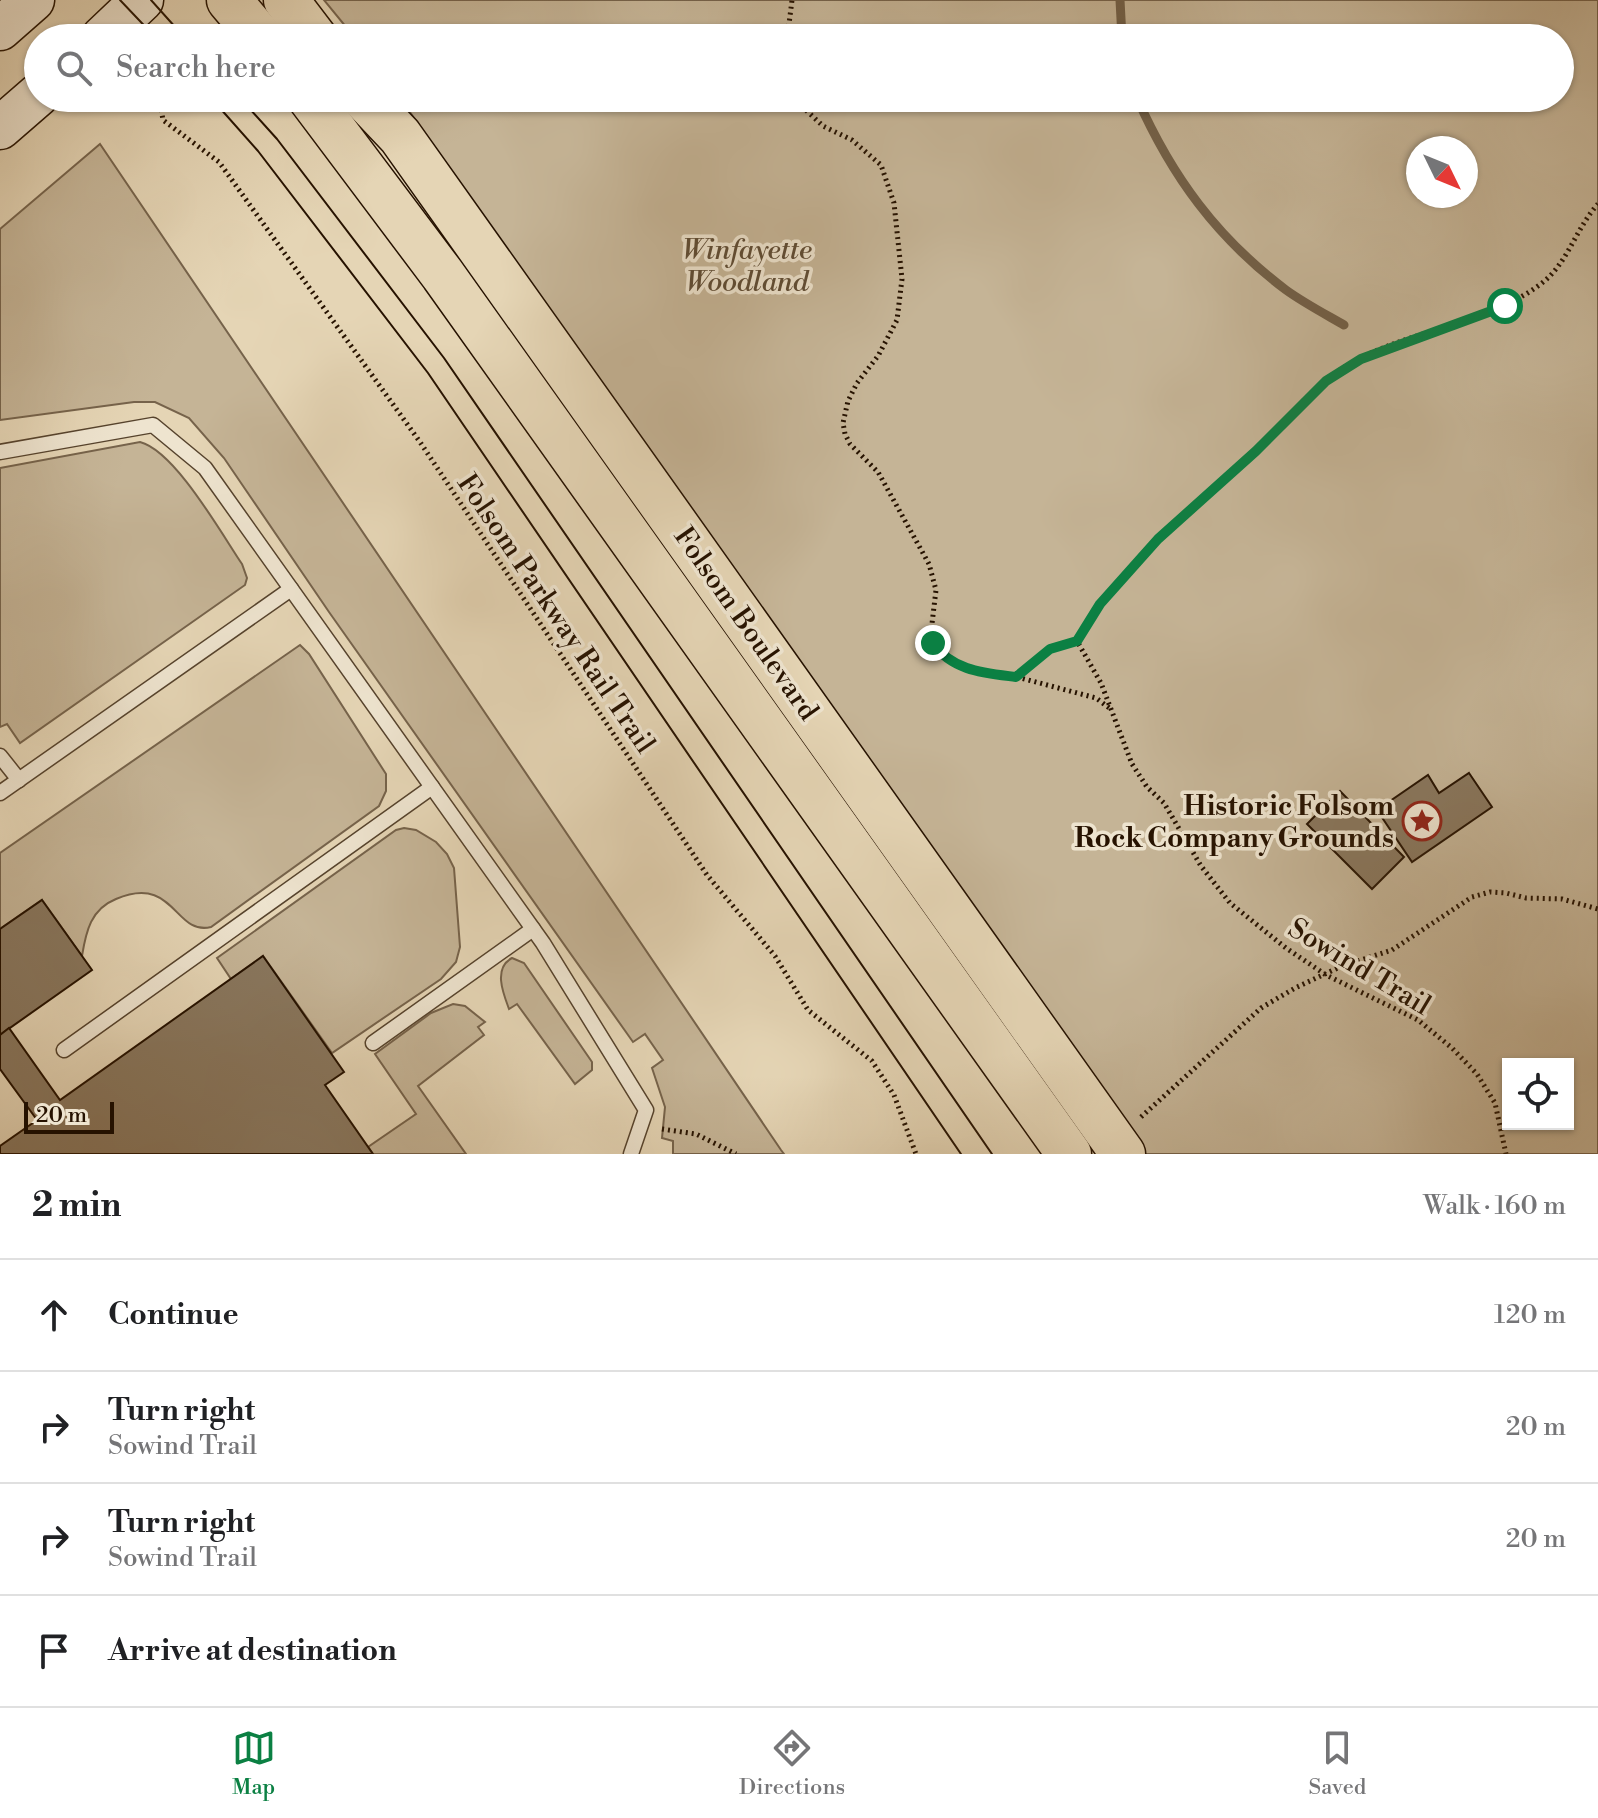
<!DOCTYPE html>
<meta charset="utf-8">
<style>
body{margin:0;font-family:"Libre Bodoni",serif;background:#f6f6f6;color:#202124}
.controls{position:absolute;right:24px;bottom:24px;display:grid;overflow:hidden;border-radius:0px;box-shadow:0 2px 6px #0004}
.controls button{width:72px;height:72px;display:grid;place-items:center;padding:0;border:0;border-bottom:2px solid #e0e0e0;background:#fff;color:#202124;font:40px sans-serif}
.compass{position:absolute;left:1406px;top:136px;width:72px;height:72px;border-radius:50%;background:#fff;box-shadow:0 2px 6px #0004;rotate:133deg}
.scale{position:absolute;left:24px;bottom:20px;width:90px;box-sizing:border-box;padding-left:8px;border:4px solid #261200;border-top:0;font-size:22px;line-height:28px;white-space:nowrap;color:#261200;-webkit-text-stroke:6px #eee4cf;paint-order:stroke}
.stop{position:absolute;width:24px;height:24px;margin:-18px;border:6px solid #0b8043;border-radius:50%;background:#fff}
.stop.end{background:#0b8043;border-color:#fff;box-shadow:0 2px 8px #0008}
.list{margin:0;padding:0;list-style:none}
h2{display:flex;justify-content:space-between;align-items:center;height:104px;margin:0;padding:0 32px;font-size:34px}
h2 small{font-size:26px;font-weight:400;color:#757577}
.list li{display:grid;grid-template-columns:52px 1fr auto;gap:24px;align-items:center;box-sizing:border-box;height:112px;padding:0 32px;border-top:2px solid #e0e0e0}
.list b{display:block;font-size:30px;white-space:nowrap}
.list p{margin:0;font-size:26px;white-space:nowrap;color:#757577}
.list em{font-size:26px;font-style:normal;color:#757577}
.icon{flex:none;width:44px;height:44px;fill:none;stroke:currentColor;stroke-width:2;stroke-linecap:round;stroke-linejoin:round}
.map{position:relative;flex:none;width:1598px;height:1154px;overflow:hidden}
.search{position:absolute;background:#fff;box-shadow:0 2px 6px #0004;left:24px;right:24px;top:24px;height:88px;display:flex;align-items:center;gap:20px;box-sizing:border-box;padding:0 28px;border-radius:44px;color:#757577;font-size:30px}
.sheet{height:552px;background:#fff}
nav{display:flex;justify-content:space-around;align-items:center;box-sizing:border-box;height:112px;border-top:2px solid #e0e0e0;background:#fff;font-size:22px;color:#757577}
nav a{display:grid;justify-items:center;gap:4px}
nav .on{color:#0b8043}
.map>svg:first-child{display:block}
.green{fill:#c5b496;stroke:#76634b;stroke-width:2;fill-rule:evenodd}
.lines{fill:none;stroke-linecap:round;stroke-linejoin:round}
.stream{stroke:#725f47;stroke-width:9}
.building{fill:#89775e;stroke:#261200;stroke-width:2}
.lane-casing{stroke:#56432d;stroke-width:17}
.secondary-casing{stroke:#261200;stroke-width:45}
.primary-casing{stroke:#261200;stroke-width:47}
.path{stroke:#261200;stroke-width:5;stroke-dasharray:2 4;stroke-linecap:butt}
.lane{stroke:#eee4cf;stroke-width:14}
.secondary{stroke:#eee4cf;stroke-width:42}
.primary{stroke:#e5d5b5;stroke-width:44}
.tram{stroke:#261200;stroke-width:2}
.route{stroke:#0b8043;stroke-width:10}
.labels{text-anchor:middle;stroke-width:7;stroke-linejoin:round;paint-order:stroke}
.park-label{font-size:28px;font-style:italic;fill:#5e4b34;stroke:#eee4cf}
.street-label{font-size:28px;fill:#261200;stroke:#eee4cf}
.poi-label{font-size:28px;font-weight:bold;fill:#261200;stroke:#eee4cf;text-anchor:end}
</style>
<div class="map">
<svg width="1598" height="1154" viewBox="0 0 1598 1154">
<rect width="100%" height="100%" fill="#e5d5b5"/>
<filter id="stains"><feTurbulence type="fractalNoise" baseFrequency=".0025" numOctaves="4"/><feColorMatrix values="0 0 0 0 .2 0 0 0 0 .09 0 0 0 0 .02 0 0 0 .5 -.17"/></filter>
<radialGradient id="worn" r=".72"><stop offset=".6" stop-color="#630" stop-opacity="0"/><stop offset="1" stop-color="#630" stop-opacity=".3"/></radialGradient>
<g class="green">
<path d="M324,0H1598V1154H1144L400,98H1560V38H355ZM1418,148H1466V196H1418ZM1508,1064H1568V1124H1508Z"/>
<path d="M100,144L781,1150L784,1154H673V1141L662,1138L665,1107L652,1068L663,1060L645,1034L633,1042L329,612L224,458L189,418L155,402H134L0,420V229Z"/>
<path d="M140,442C175,451 221,533 242,564L247,578L245,585L20,743L7,724L0,727V468Z"/>
<path d="M300,645L309,654L386,774V791L379,806L211,927C174,936 175,874 116,899C91,909 86,931 82,956L42,900L0,929V853Z"/>
<path d="M404,828L416,830L436,842L447,854L454,868L460,947L456,962L441,979L332,1053L263,956L231,979L217,958L396,830Z"/>
<path d="M512,958L524,963L592,1062V1070L575,1084L517,1004L509,1009C503,993 493,968 512,958Z"/>
<path d="M453,1004L465,1006L485,1022L478,1027L484,1035L418,1086L466,1154H373L368,1147L416,1114L375,1054L431,1013Z"/>
</g>
<g class="lines">
<g class="stream">
<path d="M1120,0L1122,38"/>
<path d="M1137,98C1172,177 1217,238 1286,290C1304,303 1325,314 1344,325"/>
</g>
</g>
<g class="building">
<path d="M1469,773L1492,807L1412,862L1377,810L1428,775L1439,793Z"/>
<path d="M1340,791L1404,857L1372,889L1307,824Z"/>
<path d="M42,900L92,970L0,1035V929Z"/>
<path d="M263,956L344,1072L325,1085L373,1154H0V1146L37,1120L0,1069V1035L9,1028L60,1100Z"/>
</g>
<g class="lines">
<g class="lane-casing">
<g id="lane">
<path d="M0,452L153,425L205,468L543,943L646,1110L631,1154"/>
<path d="M0,756L19,780"/>
<path d="M0,793L291,589"/>
<path d="M373,1043L533,929"/>
<path d="M64,1050L432,787"/>
</g>
</g>
<g class="secondary-casing">
<g id="secondary">
<path d="M0,29L33,0"/>
<path d="M102,38L142,0"/>
<path d="M0,128L38,95"/>
</g>
</g>
<g class="primary-casing">
<g id="primary">
<path d="M229,0L261,38"/>
<path d="M286,0L315,38"/>
<path d="M310,98L443,275L1069,1154"/>
<path d="M364,98L400,136L1123,1154"/>
</g>
</g>
<g class="path">
<path d="M785,38L789,24L792,0"/>
<path d="M159,98L163,120L219,162L420,442L707,875L775,956L808,1010L872,1061L894,1095L916,1154"/>
<path d="M793,98L823,126L852,140L881,165L894,203L902,279L897,320L878,356L857,383L848,401L843,423L845,434L850,444L878,472L929,564L936,590L931,632L933,643L940,654L950,661L979,673L1016,677L1050,649L1077,641L1101,683L1132,764L1147,787L1164,803L1201,866L1230,903L1286,948L1326,975L1418,1020L1452,1048L1477,1074L1495,1103L1506,1154"/>
<path d="M1077,641C1100,604 1127,568 1160,537C1190,508 1224,482 1255,452C1282,426 1305,394 1337,372C1399,329 1482,329 1542,283C1568,263 1576,228 1598,204"/>
<path d="M1017,677L1096,698L1112,710"/>
<path d="M1141,1117L1261,1008L1295,988L1342,966L1392,950L1472,897L1490,892L1506,893L1526,898L1562,899L1598,909"/>
<path d="M662,1129L696,1134L736,1154"/>
</g>
<use href="#lane" class="lane"/>
<use href="#secondary" class="secondary"/>
<use href="#primary" class="primary"/>
<g class="tram">
<path d="M120,0L156,38"/>
<path d="M151,0L185,38"/>
<path d="M211,98L258,151L428,373L961,1154"/>
<path d="M240,98L277,139L444,358L992,1154"/>
</g>
</g>
<g class="lines">
<path class="route" d="M933,643C952,671 985,673 1016,677L1050,649L1077,641L1100,604L1158,539L1256,451L1326,381L1361,359L1505,306"/>
</g>
<defs>
<g id="sight-ring" transform="scale(2)"><circle r="9.5" fill="#eee4cf" stroke="#8f2418" stroke-width="1.5"/><path d="M0-6L1.8-2.2L6-1.7L2.9 1.2L3.7 5.4L0 3.3L-3.7 5.4L-2.9 1.2L-6-1.7L-1.8-2.2Z" fill="#8f2418"/></g>
</defs>
<g fill-rule="evenodd">
<use href="#sight-ring" x="1422" y="821"/>
</g>
<g class="labels">
<g class="park-label">
<text x="747" y="259">Winfayette<tspan x="747" dy="32">Woodland</tspan></text>
</g>
<g class="street-label">
<text transform="translate(557 613) rotate(56)" y="10">Folsom Parkway Rail Trail</text>
<text transform="translate(747 623) rotate(55)" y="10">Folsom Boulevard</text>
<text transform="translate(1360 966) rotate(31)" y="10">Sowind Trail</text>
</g>
<g class="poi-label">
<text x="1394" y="815">Historic Folsom<tspan x="1394" dy="32">Rock Company Grounds</tspan></text>
</g>
</g>
<rect width="100%" height="100%" filter="url(#stains)"/>
<rect width="100%" height="100%" fill="url(#worn)"/>
</svg>
<div class="controls">
<button><svg class="icon" aria-label="locate" viewBox="0 0 24 24"><circle cx="12" cy="12" r="6"/><path d="M12 2v4M12 18v4M2 12h4M18 12h4"/></svg></button>
</div>
<svg class="compass" viewBox="-18 -18 36 36"><path d="M0-13l5 13h-10z" fill="#e53935"/><path d="M0 13l5-13h-10z" fill="#757577"/></svg>
<div class="scale">20 m</div>
<div class="stop" style="left:1505px;top:306px"></div>
<div class="stop end" style="left:933px;top:643px"></div>
<div class="search"><svg class="icon" aria-label="search" viewBox="0 0 24 24"><circle cx="10" cy="10" r="6"/><path d="M15 15l6 6"/></svg>Search here</div>
</div>
<section class="sheet">
<h2>2 min<small>Walk · 160 m</small></h2>
<ul class="list">
<li><svg class="icon" aria-label="ahead" viewBox="0 0 24 24"><path d="M12 20V5M6 11l6-6 6 6"/></svg><div><b>Continue</b></div><em>120 m</em></li>
<li><svg class="icon" aria-label="right" viewBox="0 0 24 24"><path d="M7 20v-9h11M14 6l5 5-5 5"/></svg><div><b>Turn right</b><p>Sowind Trail</p></div><em>20 m</em></li>
<li><svg class="icon" aria-label="right" viewBox="0 0 24 24"><path d="M7 20v-9h11M14 6l5 5-5 5"/></svg><div><b>Turn right</b><p>Sowind Trail</p></div><em>20 m</em></li>
<li><svg class="icon" aria-label="arrive" viewBox="0 0 24 24"><path d="M6 21V4h12l-3 4 3 4H6"/></svg><div><b>Arrive at destination</b></div></li>
</ul>
</section>
<nav>
<a class="on"><svg class="icon" aria-label="map" viewBox="0 0 24 24"><path d="M3 6l6-2 6 2 6-2v14l-6 2-6-2-6 2zM9 4v14M15 6v14"/></svg>Map</a>
<a><svg class="icon" aria-label="directions" viewBox="0 0 24 24"><path d="M12 3l9 9-9 9-9-9zM9 14v-3h6M13 9l2 2-2 2"/></svg>Directions</a>
<a><svg class="icon" aria-label="saved" viewBox="0 0 24 24"><path d="M7 4h10v16l-5-4-5 4z"/></svg>Saved</a>
</nav>
